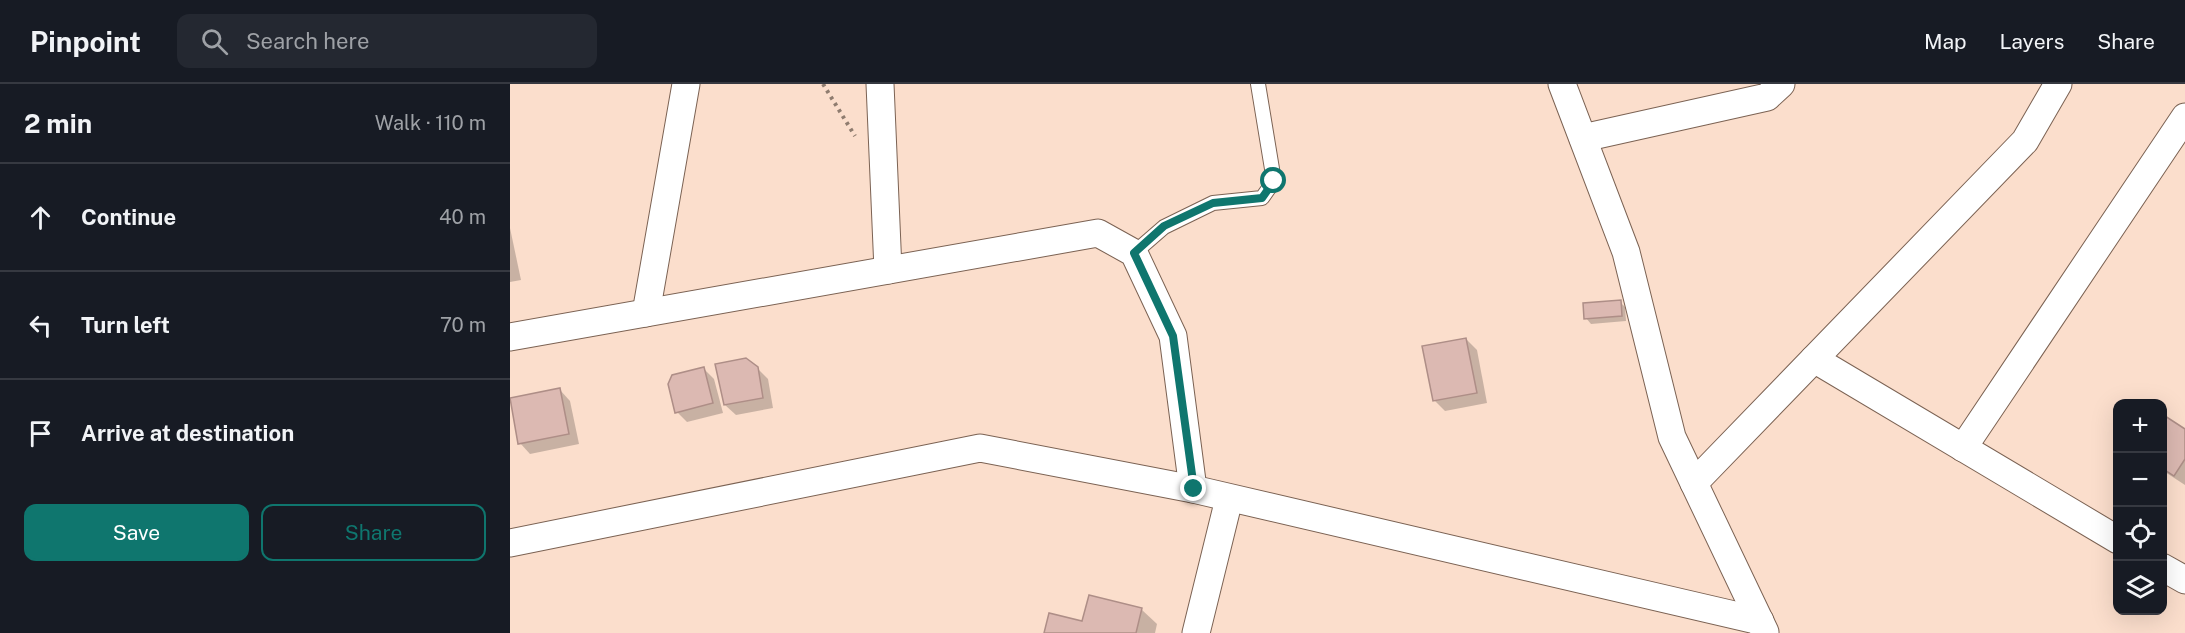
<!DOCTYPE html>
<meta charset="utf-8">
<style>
body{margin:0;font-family:"Public Sans",sans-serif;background:#242831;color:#f1f3f6}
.controls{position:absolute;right:18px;bottom:18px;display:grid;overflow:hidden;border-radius:12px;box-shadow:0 6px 24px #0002}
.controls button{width:54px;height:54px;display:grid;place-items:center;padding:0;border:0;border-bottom:2px solid #363941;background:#171b24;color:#f1f3f6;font:30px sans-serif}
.stop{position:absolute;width:18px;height:18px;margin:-14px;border:4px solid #0f766e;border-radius:50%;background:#fff}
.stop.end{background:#0f766e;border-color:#fff;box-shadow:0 2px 6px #0008}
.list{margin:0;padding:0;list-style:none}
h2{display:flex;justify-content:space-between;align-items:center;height:78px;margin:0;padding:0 24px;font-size:26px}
h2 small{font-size:20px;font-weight:400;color:#9ea1a6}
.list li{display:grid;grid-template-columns:39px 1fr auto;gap:18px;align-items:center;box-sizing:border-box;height:108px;padding:0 24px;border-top:2px solid #363941}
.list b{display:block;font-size:22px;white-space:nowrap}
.list em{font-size:20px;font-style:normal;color:#9ea1a6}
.actions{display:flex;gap:12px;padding:18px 24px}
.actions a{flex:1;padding:14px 0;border:2px solid #0f766e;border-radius:12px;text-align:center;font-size:21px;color:#0f766e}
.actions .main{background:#0f766e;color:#fff}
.icon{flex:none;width:33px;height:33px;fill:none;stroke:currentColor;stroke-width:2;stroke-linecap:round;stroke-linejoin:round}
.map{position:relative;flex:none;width:1675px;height:549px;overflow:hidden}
header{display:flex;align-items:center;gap:36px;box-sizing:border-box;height:84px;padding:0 30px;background:#171b24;border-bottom:2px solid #363941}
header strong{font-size:28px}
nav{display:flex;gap:33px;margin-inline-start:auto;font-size:21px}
.search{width:420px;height:54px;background:#242831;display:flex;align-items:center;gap:15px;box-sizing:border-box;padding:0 21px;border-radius:12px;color:#9ea1a6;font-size:22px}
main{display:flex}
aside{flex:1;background:#171b24}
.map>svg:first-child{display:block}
.shadow{fill:#0003}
.building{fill:#dcb9b2;stroke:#ae8e87;stroke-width:1.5}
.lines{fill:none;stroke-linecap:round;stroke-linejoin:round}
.lane-casing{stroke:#7b6253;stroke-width:16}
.street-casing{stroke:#7b6253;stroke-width:29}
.path{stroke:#8f7c6f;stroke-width:4;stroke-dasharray:3 4.5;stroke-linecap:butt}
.lane{stroke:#fff;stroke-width:14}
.street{stroke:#fff;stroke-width:27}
.route{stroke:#0f766e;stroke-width:8}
</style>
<header>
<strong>Pinpoint</strong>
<div class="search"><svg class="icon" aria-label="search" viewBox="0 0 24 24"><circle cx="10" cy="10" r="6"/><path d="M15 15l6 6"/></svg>Search here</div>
<nav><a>Map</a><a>Layers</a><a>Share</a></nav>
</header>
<main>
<aside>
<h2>2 min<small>Walk · 110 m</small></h2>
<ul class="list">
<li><svg class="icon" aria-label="ahead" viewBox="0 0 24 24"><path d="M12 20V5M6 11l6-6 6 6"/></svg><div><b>Continue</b></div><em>40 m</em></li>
<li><svg class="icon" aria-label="left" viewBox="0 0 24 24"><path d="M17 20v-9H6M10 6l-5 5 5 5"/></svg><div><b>Turn left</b></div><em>70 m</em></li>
<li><svg class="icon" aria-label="arrive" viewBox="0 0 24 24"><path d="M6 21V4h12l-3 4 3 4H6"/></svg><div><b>Arrive at destination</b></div></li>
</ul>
<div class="actions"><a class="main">Save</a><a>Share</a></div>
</aside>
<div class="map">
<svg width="1675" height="549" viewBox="0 0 1675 549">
<rect width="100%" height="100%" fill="#fbdecc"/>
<g class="shadow">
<path d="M0,144L11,196L0,198Z"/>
<path d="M1110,218L1115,223L1116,237L1081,240L1076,234Z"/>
<path d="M956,255L967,266L977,319L935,327L924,316Z"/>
<path d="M193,284L204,295L213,329L177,338L167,328Z"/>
<path d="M247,284L258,295L263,324L226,331L215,321Z"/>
<path d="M50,306L60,317L69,360L20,370L10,359Z"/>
<path d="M1652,338L1675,347V401L1652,386Z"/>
<path d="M631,525L647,540L645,549H536Z"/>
</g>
<g class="building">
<path d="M1111,216L1112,232L1074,235L1073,219Z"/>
<path d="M956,254L967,309L923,317L912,262Z"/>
<path d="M236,274L248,283L253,314L214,321L205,280Z"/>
<path d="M194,283L203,319L165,329L158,300L162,291Z"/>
<path d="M50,304L59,350L8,360L0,314Z"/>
<path d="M1655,332L1675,345V375L1664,392L1652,384V335Z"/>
<path d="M579,511L632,524L626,549H534L539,529L572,537Z"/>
</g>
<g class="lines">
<g class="lane-casing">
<path id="lane" d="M624,169L654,143L703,119L752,114L764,97L748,0"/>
</g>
<g class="street-casing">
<g id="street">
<path d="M370,0L378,186"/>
<path d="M1052,0L1116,168L1162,353L1255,548"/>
<path d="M1073,54L1257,13L1271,0"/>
<path d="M136,229L176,0"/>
<path d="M0,253L588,149L624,169L663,252L683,405"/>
<path d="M1304,275L1608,456"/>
<path d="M1453,364L1675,33"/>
<path d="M1184,399L1515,57L1548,0"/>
<path d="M0,459L470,364L683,405L1250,537"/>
<path d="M1652,483L1675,496"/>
<path d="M686,549L719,415"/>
</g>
</g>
<path class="path" d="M313,0L345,52"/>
<use href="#lane" class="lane"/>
<use href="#street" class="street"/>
</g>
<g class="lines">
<path class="route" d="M684,405L663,252L624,169L654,142L703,119L752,114L764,97"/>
</g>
</svg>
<div class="controls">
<button>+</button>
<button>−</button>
<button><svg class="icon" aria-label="locate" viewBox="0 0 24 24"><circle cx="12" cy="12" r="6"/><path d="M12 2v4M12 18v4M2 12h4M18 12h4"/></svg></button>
<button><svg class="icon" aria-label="layers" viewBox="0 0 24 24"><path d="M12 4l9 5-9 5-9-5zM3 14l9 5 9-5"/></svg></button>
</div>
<div class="stop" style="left:764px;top:97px"></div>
<div class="stop end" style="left:684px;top:405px"></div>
</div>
</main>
